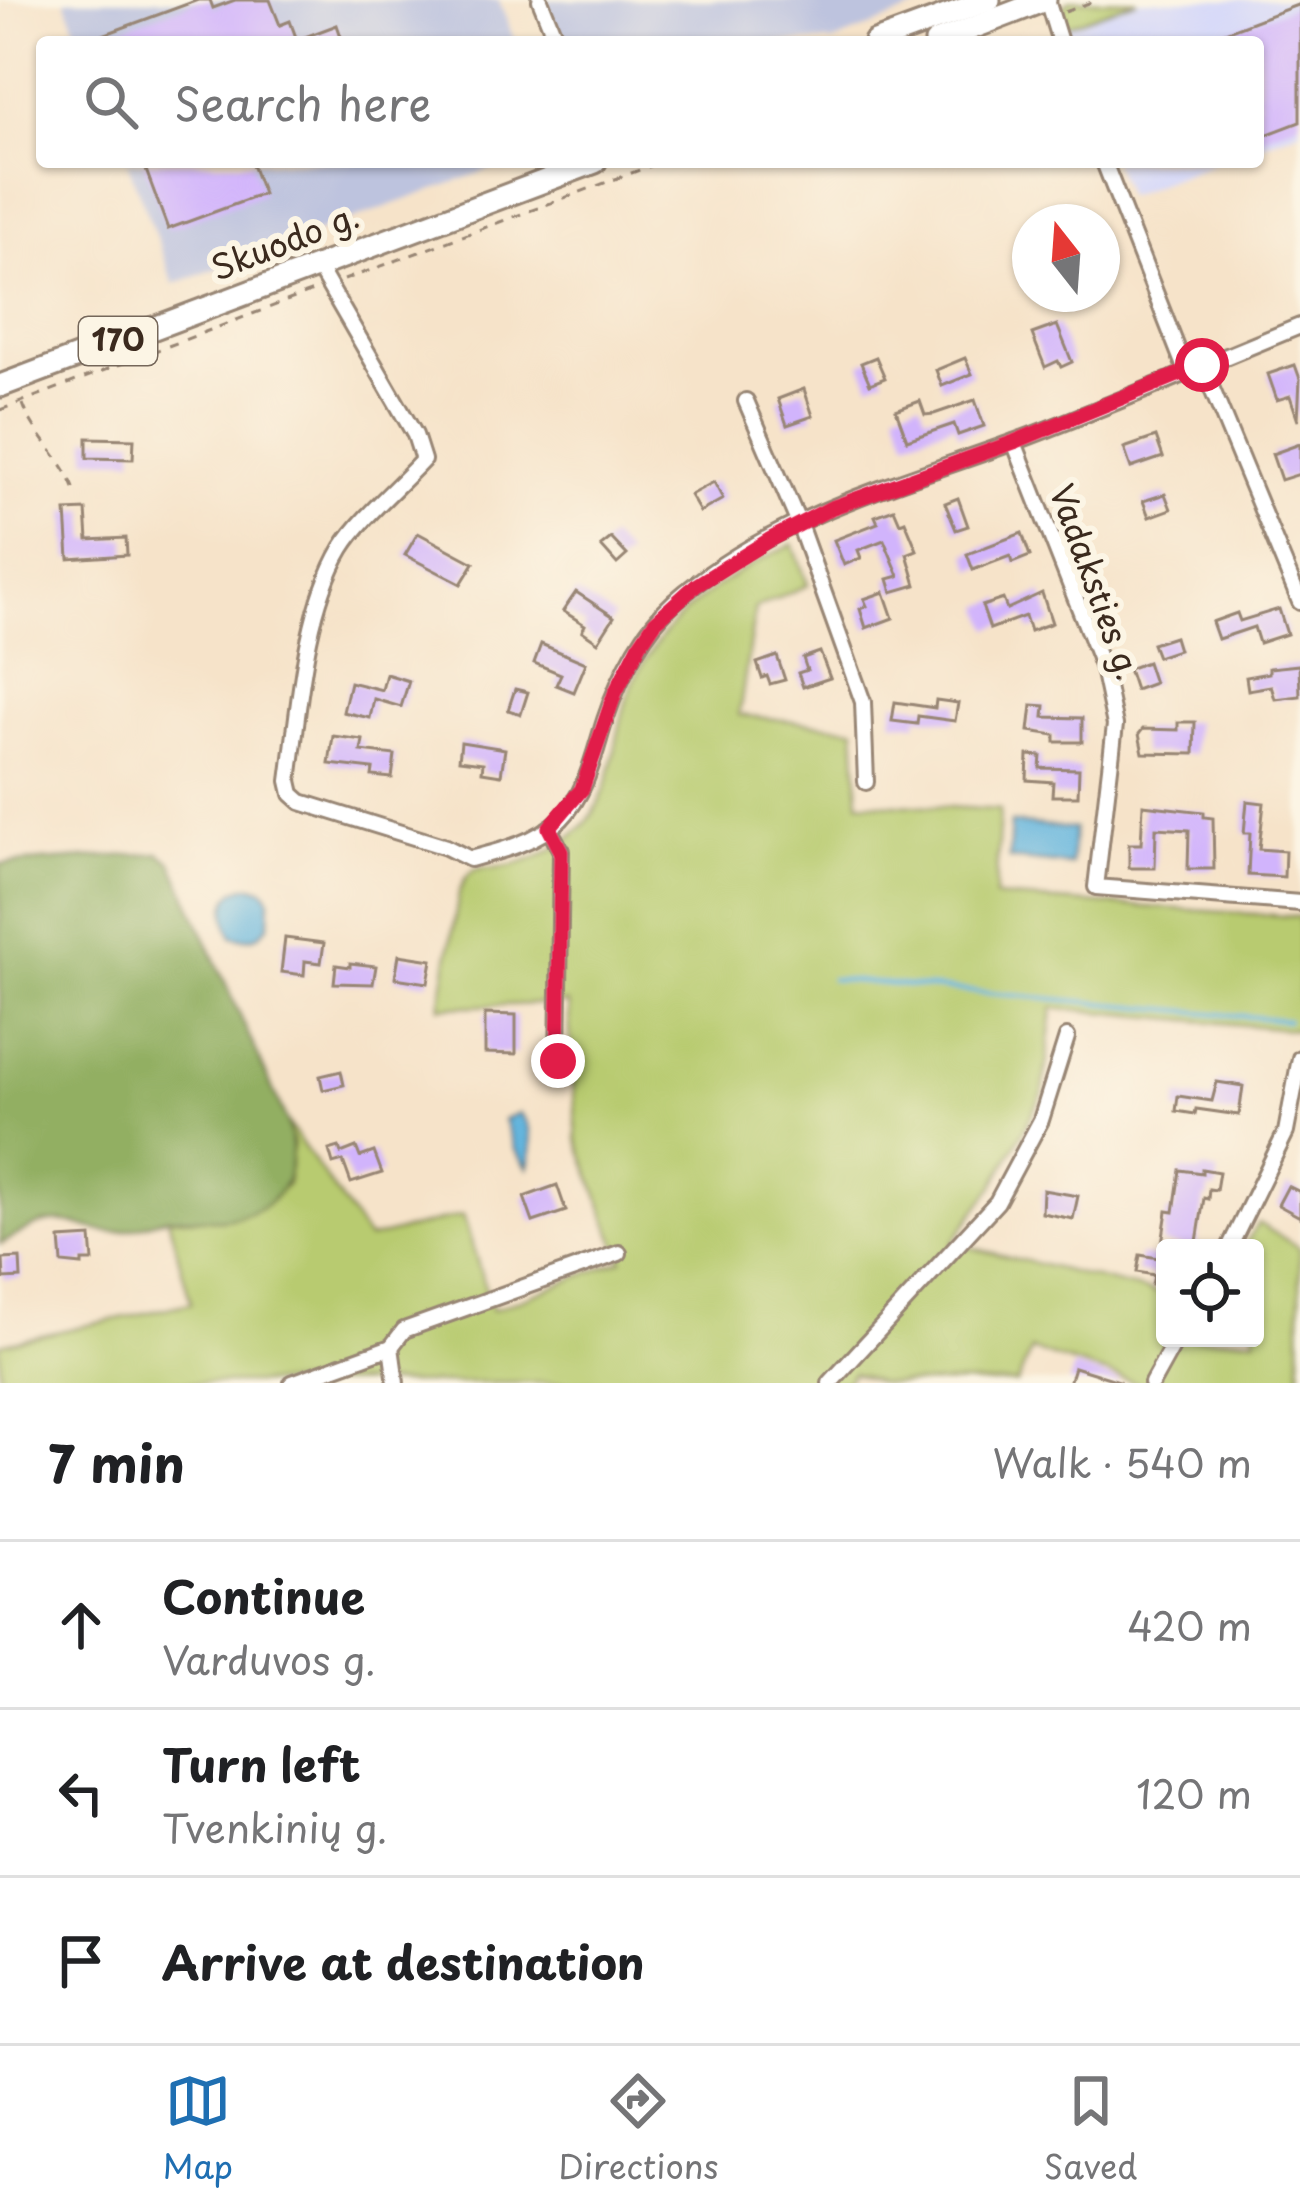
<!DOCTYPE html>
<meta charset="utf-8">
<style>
body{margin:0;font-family:"Playpen Sans",sans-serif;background:#f6f6f6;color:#202124}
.controls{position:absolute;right:36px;bottom:36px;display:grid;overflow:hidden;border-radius:12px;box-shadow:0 3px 9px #0004}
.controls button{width:108px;height:108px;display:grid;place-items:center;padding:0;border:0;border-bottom:3px solid #e0e0e0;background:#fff;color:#202124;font:60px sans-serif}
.compass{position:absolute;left:1012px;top:204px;width:108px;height:108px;border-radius:50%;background:#fff;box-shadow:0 3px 9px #0004;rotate:343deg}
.stop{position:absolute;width:36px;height:36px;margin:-27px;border:9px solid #e11d48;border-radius:50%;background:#fff}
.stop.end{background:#e11d48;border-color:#fff;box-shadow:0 3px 12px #0008}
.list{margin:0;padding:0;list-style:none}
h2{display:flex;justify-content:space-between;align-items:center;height:156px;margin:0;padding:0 48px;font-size:51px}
h2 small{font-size:39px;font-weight:400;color:#757577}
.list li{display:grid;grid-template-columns:78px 1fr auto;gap:36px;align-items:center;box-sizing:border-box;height:168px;padding:0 48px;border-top:3px solid #e0e0e0}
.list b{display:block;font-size:45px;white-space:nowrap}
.list p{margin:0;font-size:39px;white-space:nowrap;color:#757577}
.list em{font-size:39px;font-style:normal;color:#757577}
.icon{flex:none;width:66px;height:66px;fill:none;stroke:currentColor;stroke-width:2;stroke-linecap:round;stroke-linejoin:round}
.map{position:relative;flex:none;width:1300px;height:1383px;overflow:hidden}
.search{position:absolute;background:#fff;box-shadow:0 3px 9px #0004;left:36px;right:36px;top:36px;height:132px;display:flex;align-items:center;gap:30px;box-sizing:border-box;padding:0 42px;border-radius:12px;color:#757577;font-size:45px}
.sheet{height:660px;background:#fff}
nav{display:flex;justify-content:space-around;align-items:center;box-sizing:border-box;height:168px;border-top:3px solid #e0e0e0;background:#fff;font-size:33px;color:#757577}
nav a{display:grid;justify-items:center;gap:6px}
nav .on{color:#1f6fb2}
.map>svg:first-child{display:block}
.built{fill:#d5d8f9}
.industrial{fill:#bdc3de}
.green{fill:#b8cb6f;stroke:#7a7a46;stroke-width:3}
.forest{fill:#92af62;stroke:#666c40;stroke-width:3}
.water{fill:#62b4dd;stroke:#4e6f7e;stroke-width:3}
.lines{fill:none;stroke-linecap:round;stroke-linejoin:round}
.stream{stroke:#62b4dd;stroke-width:4.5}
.building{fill:#d1b4fc}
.minor-casing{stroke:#988674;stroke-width:20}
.primary-casing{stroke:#988674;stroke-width:27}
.path{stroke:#988674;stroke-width:3;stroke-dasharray:9 9;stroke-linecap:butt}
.minor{stroke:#fff;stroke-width:14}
.primary{stroke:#fff;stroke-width:21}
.route{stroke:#e11d48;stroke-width:15}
.labels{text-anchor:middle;stroke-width:12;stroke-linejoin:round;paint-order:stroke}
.shield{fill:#fcf5e5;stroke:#75675a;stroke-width:3}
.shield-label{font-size:30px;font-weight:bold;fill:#3b2a1e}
.street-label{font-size:33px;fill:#3b2a1e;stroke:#fcf5e5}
</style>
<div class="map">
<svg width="1300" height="1383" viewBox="0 0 1300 1383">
<rect width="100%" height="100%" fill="#fcf5e5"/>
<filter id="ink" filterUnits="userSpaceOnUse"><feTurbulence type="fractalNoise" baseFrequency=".00833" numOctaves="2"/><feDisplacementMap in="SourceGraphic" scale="24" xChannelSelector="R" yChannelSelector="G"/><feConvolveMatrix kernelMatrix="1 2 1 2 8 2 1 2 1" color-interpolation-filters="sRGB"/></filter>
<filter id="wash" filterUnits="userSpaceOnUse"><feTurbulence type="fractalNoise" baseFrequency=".004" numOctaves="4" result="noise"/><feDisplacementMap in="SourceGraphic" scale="48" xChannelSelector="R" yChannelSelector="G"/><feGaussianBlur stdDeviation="2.7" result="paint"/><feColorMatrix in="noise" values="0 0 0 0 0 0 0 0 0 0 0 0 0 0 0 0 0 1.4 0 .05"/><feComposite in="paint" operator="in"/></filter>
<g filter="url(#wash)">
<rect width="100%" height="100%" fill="#f6e3c9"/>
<g class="built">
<path d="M1137,0H1300V130L1258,146V42H1068L1063,27Z"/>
<path d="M1113,162H1216L1126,196Z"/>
</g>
<g class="industrial">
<path d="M65,0H499L515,42H81Z"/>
<path d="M540,0H938L833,42H557Z"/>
<path d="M127,162H510L174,284Z"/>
</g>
<g class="green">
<path d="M1070,0H1137L1063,27L1060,9Z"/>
<path d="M793,544L808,585L755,608L739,715L855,728L859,802L1000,810L995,897L1300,917V1030L1053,1008L1043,1093L994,1186L952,1243L1165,1295V1338H1255V1248H1243L1258,1223L1300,1248V1383H1137L1031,1350L1017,1383H881L853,1373L845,1383H0V1344L191,1303L168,1218C223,1219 243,1222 287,1184L293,1144L287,1122L368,1239L463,1215L492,1310L622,1260L577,1139L568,1003L440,1007L459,893C463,884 465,875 474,870C482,867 493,868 502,867C533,863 569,844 589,819C615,785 614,735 628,696C654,621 725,575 793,544Z"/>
</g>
<path class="forest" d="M159,853L172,862L287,1122C301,1176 281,1212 223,1219C205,1221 185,1215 167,1218C149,1222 133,1231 114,1232C92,1233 74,1219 51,1222C33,1224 16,1236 0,1244V864Z"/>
<g class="water">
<path d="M1011,823L1074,829L1071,865L1009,859Z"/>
<path d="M253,886L264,890L270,899L269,925C258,938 249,941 232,936C222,914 221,888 253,886Z"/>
<path d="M519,1113C533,1125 534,1152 528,1168L515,1150L504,1119Z"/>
</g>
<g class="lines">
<path class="stream" d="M832,979L1287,1020"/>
</g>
<g id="blocks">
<g class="building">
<path d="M198,0H210L213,8L235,0H270L280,25L290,21L297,40L337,25L343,42H84Z"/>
<path d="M1300,4V122L1258,138V42H1223L1220,34Z"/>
<path d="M143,162H251L263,194L168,229Z"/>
<path d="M1057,325L1072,362L1061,367L1058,361L1045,367L1032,334Z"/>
<path d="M876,357L885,378L870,384L861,363Z"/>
<path d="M965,358L972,374L942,386L936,370Z"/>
<path d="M1295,365L1300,379L1298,420L1290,396L1277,400L1268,374Z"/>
<path d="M804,389L813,416L787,425L778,399Z"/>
<path d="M975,400L984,426L958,435L954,424L907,440L896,410L920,401L925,415L934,414Z"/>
<path d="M1156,437L1163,457L1131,468L1124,448Z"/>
<path d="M87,438L134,439L133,459L87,458Z"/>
<path d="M1300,444V474L1281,480L1272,454Z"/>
<path d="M714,482L723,499L700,512L690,495Z"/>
<path d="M1165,494L1171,509L1149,517L1143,501Z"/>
<path d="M958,498L968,526L956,530L945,503Z"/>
<path d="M894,509L900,523L905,521L917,550L907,554L916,585L892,592L888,579L899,576L884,540L858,550L861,558L844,565L834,540L878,523L875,516Z"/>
<path d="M86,510L88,540L126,538L127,555L69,559L66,511Z"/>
<path d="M418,533L474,563L461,584L405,555Z"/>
<path d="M1022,533L1030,556L1012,563L1010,556L973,570L967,554Z"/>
<path d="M611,538L627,555L617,564L601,546Z"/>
<path d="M576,592L614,617L598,642L582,631L585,625L563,611Z"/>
<path d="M884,592L893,618L866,628L860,609L867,606L864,599Z"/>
<path d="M1042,593L1052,623L1030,631L1025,616L990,629L982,606L1003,599L1007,609Z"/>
<path d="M1279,609L1287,634L1259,643L1254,627L1218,639L1212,622L1237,613L1240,621Z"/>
<path d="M1174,637L1178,650L1157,657L1152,644Z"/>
<path d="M541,644L586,663L574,692L556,685L561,674L534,663Z"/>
<path d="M820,652L830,678L803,687L798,673L807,670L803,658Z"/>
<path d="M777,656L785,680L770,684L767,676L762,678L757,663Z"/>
<path d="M1147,662L1154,683L1135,690L1128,669Z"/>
<path d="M1299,665L1300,696L1275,699L1271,686L1248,690L1246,677L1269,673V668Z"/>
<path d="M386,674L409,681L401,707L374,699L370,718L343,712L350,682L382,690Z"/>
<path d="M515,689L528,692L521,714L508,710Z"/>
<path d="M936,700L958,703L955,721L918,716L917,724L892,721L895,702L935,708Z"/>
<path d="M1032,705L1045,706L1044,717L1082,718V742H1055V735L1029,731Z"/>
<path d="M1178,722H1195L1194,754L1143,753L1139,734L1143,729L1178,730Z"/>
<path d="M333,736L363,740L361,751L395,755L392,778L372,776L373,769L329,764Z"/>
<path d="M461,742L505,749L501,775L482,772L483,763L459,760Z"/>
<path d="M1028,755L1041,756L1040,768L1079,769L1078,796H1052L1053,782L1027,780Z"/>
<path d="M1247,801L1264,803L1259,849L1285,851L1284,877L1248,875L1250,833H1244Z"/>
<path d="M1143,805L1204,812V817L1213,818L1214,869H1188L1189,830L1156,828L1155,868H1129V844H1141Z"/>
<path d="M285,938L324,943L321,963L305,961L304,975L281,972Z"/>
<path d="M399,955L432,960L428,983L395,978Z"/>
<path d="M350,963L376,966L373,984L334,983L336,965L350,967Z"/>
<path d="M485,1014L516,1015V1054L485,1053Z"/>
<path d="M341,1071L344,1085L323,1090L320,1076Z"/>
<path d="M1217,1082L1243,1086L1239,1115L1196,1109L1195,1114L1176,1111L1178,1096L1212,1101Z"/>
<path d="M339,1147L341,1153L356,1147L360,1157L374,1152L382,1173L351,1183L343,1161L333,1164L329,1150Z"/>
<path d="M1202,1169L1219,1172L1216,1190L1209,1189L1208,1199L1204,1198L1196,1248L1162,1243L1167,1211L1174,1212L1180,1170L1202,1173Z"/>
<path d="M557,1185L566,1211L533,1222L524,1197Z"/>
<path d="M1288,1186L1300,1192V1217L1278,1205Z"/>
<path d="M1043,1190L1078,1196L1073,1219L1042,1213Z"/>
<path d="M91,1237L93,1261H82V1265L62,1263L60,1239Z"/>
<path d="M1140,1255L1165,1259V1287L1152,1285L1154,1275L1137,1272Z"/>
<path d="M20,1258L21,1278L4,1279L3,1259Z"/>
<path d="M1074,1367L1119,1381L1118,1383H1069Z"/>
</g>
</g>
</g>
<g filter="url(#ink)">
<use href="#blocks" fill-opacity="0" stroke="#988674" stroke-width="3"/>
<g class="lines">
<g class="minor-casing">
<g id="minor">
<path d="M540,0L557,42"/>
<path d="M1047,0L1060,42"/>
<path d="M1104,162L1186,371"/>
<path d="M317,265L415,435L423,460C399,486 360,519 342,548C304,612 299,708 289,781L292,794L301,802L446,847L470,859C501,851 537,842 561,819C587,792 594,754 605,720C619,678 641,632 674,602C769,518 895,485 1011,443C1108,407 1204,365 1300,326"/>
<path d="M1202,365L1300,602"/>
<path d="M746,401L799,524L863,702L866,782"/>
<path d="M1014,442L1103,668L1115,725L1096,887L1300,903"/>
<path d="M549,828L561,851L558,1061"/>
<path d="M1229,1248L1286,1132L1300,1058"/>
<path d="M391,1347L396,1383"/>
<path d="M292,1383L391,1347L404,1330L619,1253"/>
<path d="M830,1383L997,1202L1041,1120L1067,1037"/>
<path d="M1152,1383L1177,1338"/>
</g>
</g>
<g class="primary-casing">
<g id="primary">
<path d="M875,42L989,0"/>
<path d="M936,42L1045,0"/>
<path d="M0,386L595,162"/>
</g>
</g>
<g class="path">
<path d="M1065,12L1097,0"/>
<path d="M344,280L661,162"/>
<path d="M23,404C35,438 66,460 76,494"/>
<path d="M0,410L318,289"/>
</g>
<use href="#minor" class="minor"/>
<use href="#primary" class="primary"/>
</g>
</g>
<g class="lines" filter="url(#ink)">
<path class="route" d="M558,1061L561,851L549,828L582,789L615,693L640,644L655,622L695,586L769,540L831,508L1014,442L1202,365"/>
</g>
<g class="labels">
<rect class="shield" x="79" y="317" width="78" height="48" rx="9"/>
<g class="shield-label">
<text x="118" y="351">170</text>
</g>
<g class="street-label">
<text transform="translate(285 242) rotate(-21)" y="12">Skuodo g.</text>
<text transform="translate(1095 582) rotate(70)" y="12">Vadaksties g.</text>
</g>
</g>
</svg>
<div class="controls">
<button><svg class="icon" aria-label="locate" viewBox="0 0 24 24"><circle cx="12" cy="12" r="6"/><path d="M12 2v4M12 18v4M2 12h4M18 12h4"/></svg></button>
</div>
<svg class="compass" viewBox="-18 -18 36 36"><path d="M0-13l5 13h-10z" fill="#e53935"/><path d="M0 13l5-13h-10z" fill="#757577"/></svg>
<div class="stop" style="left:1202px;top:365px"></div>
<div class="stop end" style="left:558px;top:1061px"></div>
<div class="search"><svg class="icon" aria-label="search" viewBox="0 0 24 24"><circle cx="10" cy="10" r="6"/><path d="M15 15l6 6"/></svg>Search here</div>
</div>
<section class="sheet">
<h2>7 min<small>Walk · 540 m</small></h2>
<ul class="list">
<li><svg class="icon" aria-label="ahead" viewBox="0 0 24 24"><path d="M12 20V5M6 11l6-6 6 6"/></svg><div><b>Continue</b><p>Varduvos g.</p></div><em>420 m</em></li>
<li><svg class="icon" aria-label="left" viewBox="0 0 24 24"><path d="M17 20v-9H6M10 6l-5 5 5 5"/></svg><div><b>Turn left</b><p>Tvenkinių g.</p></div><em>120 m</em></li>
<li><svg class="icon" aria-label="arrive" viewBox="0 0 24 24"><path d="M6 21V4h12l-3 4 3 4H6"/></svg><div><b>Arrive at destination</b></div></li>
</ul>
</section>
<nav>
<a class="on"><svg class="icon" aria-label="map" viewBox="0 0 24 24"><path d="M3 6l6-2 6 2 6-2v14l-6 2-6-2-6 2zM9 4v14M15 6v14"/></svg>Map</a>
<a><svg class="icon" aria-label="directions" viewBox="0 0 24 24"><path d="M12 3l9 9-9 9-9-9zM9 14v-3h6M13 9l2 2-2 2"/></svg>Directions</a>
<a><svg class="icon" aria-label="saved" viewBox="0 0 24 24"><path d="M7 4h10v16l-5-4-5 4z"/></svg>Saved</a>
</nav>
